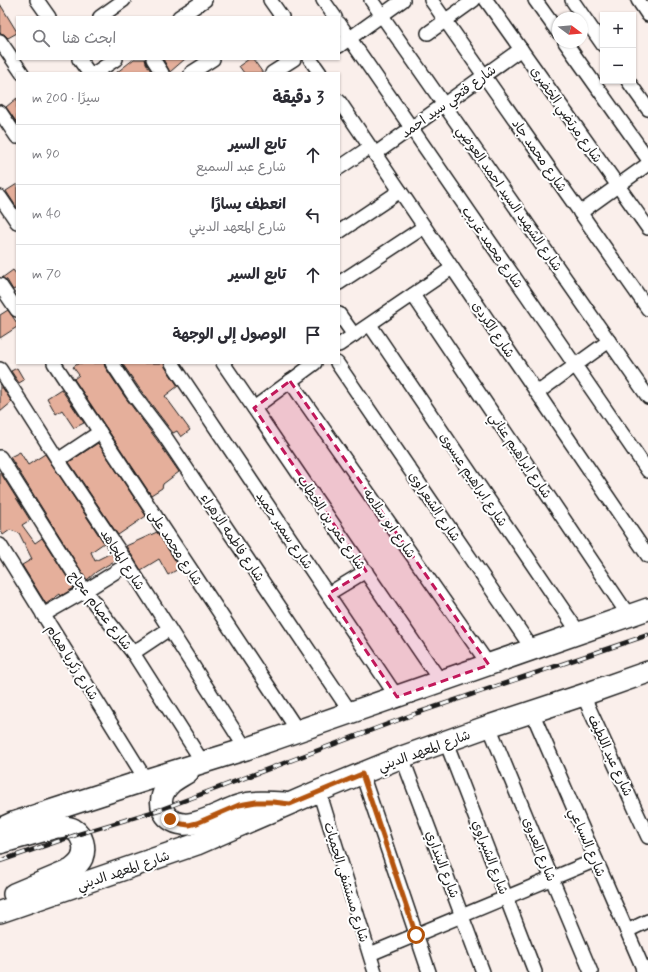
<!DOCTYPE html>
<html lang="ar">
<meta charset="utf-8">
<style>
body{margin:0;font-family:Mynerve,"Playpen Sans Arabic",sans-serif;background:#f2f2f3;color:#2b2b33;direction:rtl}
.controls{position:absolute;right:12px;top:12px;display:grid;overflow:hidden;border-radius:0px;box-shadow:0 1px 3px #0004}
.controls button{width:36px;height:36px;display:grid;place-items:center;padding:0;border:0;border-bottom:1px solid #e1e1e2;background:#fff;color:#2b2b33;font:20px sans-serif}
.compass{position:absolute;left:552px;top:12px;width:36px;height:36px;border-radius:50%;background:#fff;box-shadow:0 1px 3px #0004;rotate:106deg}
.stop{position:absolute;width:12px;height:12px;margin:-9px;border:3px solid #b45309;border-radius:50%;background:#fff}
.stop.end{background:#b45309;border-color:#fff;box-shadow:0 1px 4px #0008}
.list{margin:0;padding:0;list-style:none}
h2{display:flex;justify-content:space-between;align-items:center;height:52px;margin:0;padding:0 16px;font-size:17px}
h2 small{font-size:13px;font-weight:400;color:#7c7c81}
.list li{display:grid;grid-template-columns:26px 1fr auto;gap:12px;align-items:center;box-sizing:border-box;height:60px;padding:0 16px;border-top:1px solid #e1e1e2}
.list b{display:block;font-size:15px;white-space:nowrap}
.list p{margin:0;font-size:13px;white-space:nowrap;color:#7c7c81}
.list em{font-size:13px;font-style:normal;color:#7c7c81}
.icon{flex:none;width:22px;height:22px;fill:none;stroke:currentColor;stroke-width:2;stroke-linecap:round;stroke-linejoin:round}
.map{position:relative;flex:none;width:648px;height:972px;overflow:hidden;direction:ltr}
.search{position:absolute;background:#fff;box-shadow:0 1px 3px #0004;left:16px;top:16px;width:324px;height:44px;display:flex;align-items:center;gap:10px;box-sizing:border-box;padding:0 14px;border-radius:0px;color:#7c7c81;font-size:15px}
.panel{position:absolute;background:#fff;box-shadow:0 1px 3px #0004;left:16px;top:72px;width:324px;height:292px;border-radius:0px;direction:rtl}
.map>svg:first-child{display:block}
.building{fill:#e5af9b;stroke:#1c1c1c}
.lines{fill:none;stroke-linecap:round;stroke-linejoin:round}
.street-casing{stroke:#1c1c1c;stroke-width:16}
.primary-casing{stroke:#1c1c1c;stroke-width:24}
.street{stroke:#fff;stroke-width:13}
.primary{stroke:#fff;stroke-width:21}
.rail-casing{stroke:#1c1c1c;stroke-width:4.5}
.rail{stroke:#fff;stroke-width:3;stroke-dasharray:9;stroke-linecap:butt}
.route{stroke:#b45309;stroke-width:5}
.marked{fill:#c2185b;fill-opacity:0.2;stroke:#c2185b;stroke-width:3;stroke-dasharray:8 5;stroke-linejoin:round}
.labels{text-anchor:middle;stroke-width:4;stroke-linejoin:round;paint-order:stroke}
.street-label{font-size:13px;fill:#1c1c1c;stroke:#fff}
</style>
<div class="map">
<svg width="648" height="972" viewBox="0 0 648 972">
<rect width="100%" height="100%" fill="#faefeb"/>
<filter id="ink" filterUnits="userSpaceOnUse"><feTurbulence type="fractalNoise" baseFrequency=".025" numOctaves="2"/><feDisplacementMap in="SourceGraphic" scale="8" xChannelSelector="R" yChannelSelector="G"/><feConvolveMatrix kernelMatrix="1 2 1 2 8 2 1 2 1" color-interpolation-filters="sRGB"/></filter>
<g filter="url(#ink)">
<g class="building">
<path d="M0,4L17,32V33L8,38L4,34L0,33Z"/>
<path d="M134,59H145L146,63L152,73H116Z"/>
<path d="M163,59H185L170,72Z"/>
<path d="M249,59H253L263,73H244L239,66Z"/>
<path d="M17,98V123L6,107Z"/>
<path d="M17,184V208L6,191Z"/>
<path d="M13,270L17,275V288L13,290L7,280L2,278Z"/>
<path d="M8,310L17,323V327L0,338V315Z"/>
<path d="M79,363H104L105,367L125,397L157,440L179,472L163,484L162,488L151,495L74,379L79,375L73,367Z"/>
<path d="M122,363H164L165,367L178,386L165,396L190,430L181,437L177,431L173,433L139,388Z"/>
<path d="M17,368L24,380L19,383L11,371Z"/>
<path d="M0,384L12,402L0,412Z"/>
<path d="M61,389L84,423L74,428L62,410L56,414L47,398Z"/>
<path d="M98,443L146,516L118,535L69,462Z"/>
<path d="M20,452L28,465L45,454L104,543L91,552L95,561L111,553L116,560L96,572L87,580L10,457Z"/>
<path d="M0,472L30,520L22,525L35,543L42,538L74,588L61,596L60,594L46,604L22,565L32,559L19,533L10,530L3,535L0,529Z"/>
<path d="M157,532L180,568L168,575L159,559L141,570L126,546Z"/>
</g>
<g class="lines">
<g class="street-casing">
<g id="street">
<path d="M37,0L49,17"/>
<path d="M270,0L282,17"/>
<path d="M323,0L335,17"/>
<path d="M371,0L648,397"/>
<path d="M431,0L648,309"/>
<path d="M486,0L648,228"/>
<path d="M535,0L558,32"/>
<path d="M572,0L603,45"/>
<path d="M638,0L648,15"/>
<path d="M100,17L124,0"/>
<path d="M179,17L205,0"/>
<path d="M339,23L648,471"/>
<path d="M428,33L474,0"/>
<path d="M0,41L22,73"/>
<path d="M565,42L648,159"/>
<path d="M339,46L403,0"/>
<path d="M79,59L89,73"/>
<path d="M153,59L162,73"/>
<path d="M310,59L320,73"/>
<path d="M95,73L116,59"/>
<path d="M191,73L213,59"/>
<path d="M272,73L294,59"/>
<path d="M628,81L648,109"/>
<path d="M339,101L648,556"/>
<path d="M0,112L17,137"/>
<path d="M375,154L521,49"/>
<path d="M339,168L370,147"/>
<path d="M0,197L17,222"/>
<path d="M580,213L648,164"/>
<path d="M339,232L400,191"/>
<path d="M339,283L424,227"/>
<path d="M0,285L17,310"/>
<path d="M413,295L629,616"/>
<path d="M339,314L354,335"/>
<path d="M370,325L579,633"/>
<path d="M339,345L452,268"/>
<path d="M54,363L298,731"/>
<path d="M112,363L132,393L164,435L351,713"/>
<path d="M172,363L397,697"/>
<path d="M223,363L441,682"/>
<path d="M337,363L533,650"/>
<path d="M0,369L58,460L128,564L246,749"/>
<path d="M290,381L489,665"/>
<path d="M537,393L609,341"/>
<path d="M254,408L315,363"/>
<path d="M0,457L85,591L133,653L203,763"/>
<path d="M58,460L100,432"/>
<path d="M0,545L146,780"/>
<path d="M328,594L366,571"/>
<path d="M43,615L85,591L128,564"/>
<path d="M133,653L169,629"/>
<path d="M583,695L648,837"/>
<path d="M532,712L642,966L643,972"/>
<path d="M489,726L552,879L591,972"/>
<path d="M446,742L535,972"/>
<path d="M402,757L483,972"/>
<path d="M362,774L429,972"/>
<path d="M319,791L375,972"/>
<path d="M627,931L648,921"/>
<path d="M370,954L596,860"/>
</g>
</g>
<g class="primary-casing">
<g id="primary">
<path d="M188,772C182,776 175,779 170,784C154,799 162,822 183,824C198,826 223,811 238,806C252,801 269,802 284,803"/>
<path d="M0,829L13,823L146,780L246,749L648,609"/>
<path d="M0,843L57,827C63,827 68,826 73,829C83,835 86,848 82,858C80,863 75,867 71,870L14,894"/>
<path d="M0,912L197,844L319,791L402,757L489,726L583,695L648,672"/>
</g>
</g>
<use href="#street" class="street"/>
<use href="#primary" class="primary"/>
<g class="rail-casing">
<path id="rail" d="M0,861L79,834L162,809L417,713L648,635"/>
</g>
<use href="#rail" class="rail"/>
</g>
</g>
<g class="lines" filter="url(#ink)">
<path class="route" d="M170,819L176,822L182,824L189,825L197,823L239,805L256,802H273L290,804L362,774L416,935"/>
</g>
<path class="marked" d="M290,381L489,665L397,697L328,594L366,571L254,408Z"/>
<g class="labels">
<g class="street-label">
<text transform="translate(448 101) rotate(-36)" y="5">شارع فتحي سيد احمد</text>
<text transform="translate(567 114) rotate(55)" y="5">شارع مرتضي الخضرى</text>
<text transform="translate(540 155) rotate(55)" y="5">شارع محمد جاد</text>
<text transform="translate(510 198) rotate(55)" y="5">شارع الشهيد السيد احمد العوضي</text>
<text transform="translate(493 247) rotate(55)" y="5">شارع محمد غريب</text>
<text transform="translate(494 329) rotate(56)" y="5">شارع الكردى</text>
<text transform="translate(521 455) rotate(56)" y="5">شارع ابراهيم عناني</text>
<text transform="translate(474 479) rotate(56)" y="5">شارع ابراهيم عيسوى</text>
<text transform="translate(435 506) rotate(56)" y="5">شارع الشعراوى</text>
<text transform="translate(332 522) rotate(56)" y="5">شارع عمر بن الخطاب</text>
<text transform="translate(390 523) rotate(55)" y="5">شارع ابو سلامه</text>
<text transform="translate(285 530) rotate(56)" y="5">شارع سمير حميد</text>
<text transform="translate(233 537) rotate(56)" y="5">شارع فاطمه الزهراء</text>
<text transform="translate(176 547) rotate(57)" y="5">شارع محمد على</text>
<text transform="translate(123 559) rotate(57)" y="5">شارع المجاهد</text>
<text transform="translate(101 610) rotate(53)" y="5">شارع عصام عجاج</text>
<text transform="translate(73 662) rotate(58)" y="5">شارع زكريا همام</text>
<text transform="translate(424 750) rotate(-20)" y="5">شارع المعهد الديني</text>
<text transform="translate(611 755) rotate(65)" y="5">شارع عبد اللطيف</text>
<text transform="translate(588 842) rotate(67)" y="5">شارع السباعي</text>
<text transform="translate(540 849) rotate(68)" y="5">شارع العدوى</text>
<text transform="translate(491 857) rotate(69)" y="5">شارع الشبراوي</text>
<text transform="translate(443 864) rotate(69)" y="5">شارع البنداري</text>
<text transform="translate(123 870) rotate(-19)" y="5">شارع المعهد الديني</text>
<text transform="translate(347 882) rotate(73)" y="5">شارع مستشفى الحميات</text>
</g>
</g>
</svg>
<div class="controls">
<button>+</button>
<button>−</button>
</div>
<svg class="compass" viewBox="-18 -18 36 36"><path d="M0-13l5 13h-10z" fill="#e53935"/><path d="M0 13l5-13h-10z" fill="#7c7c81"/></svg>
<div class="stop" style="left:416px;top:935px"></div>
<div class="stop end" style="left:170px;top:819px"></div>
<div class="search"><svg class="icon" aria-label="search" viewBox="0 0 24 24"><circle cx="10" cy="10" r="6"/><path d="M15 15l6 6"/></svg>ابحث هنا</div>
<section class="panel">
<h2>3 دقيقة<small>سيرًا · 200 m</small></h2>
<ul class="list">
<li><svg class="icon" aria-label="ahead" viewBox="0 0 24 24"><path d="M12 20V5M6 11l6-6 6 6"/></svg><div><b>تابع السير</b><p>شارع عبد السميع</p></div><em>90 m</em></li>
<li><svg class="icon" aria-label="left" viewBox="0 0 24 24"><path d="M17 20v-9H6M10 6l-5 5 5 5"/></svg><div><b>انعطف يسارًا</b><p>شارع المعهد الديني</p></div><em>40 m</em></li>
<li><svg class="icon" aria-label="ahead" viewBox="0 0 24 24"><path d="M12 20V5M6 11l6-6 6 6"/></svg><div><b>تابع السير</b></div><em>70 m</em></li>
<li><svg class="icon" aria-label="arrive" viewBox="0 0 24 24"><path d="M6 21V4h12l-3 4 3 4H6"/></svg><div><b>الوصول إلى الوجهة</b></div></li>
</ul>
</section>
</div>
